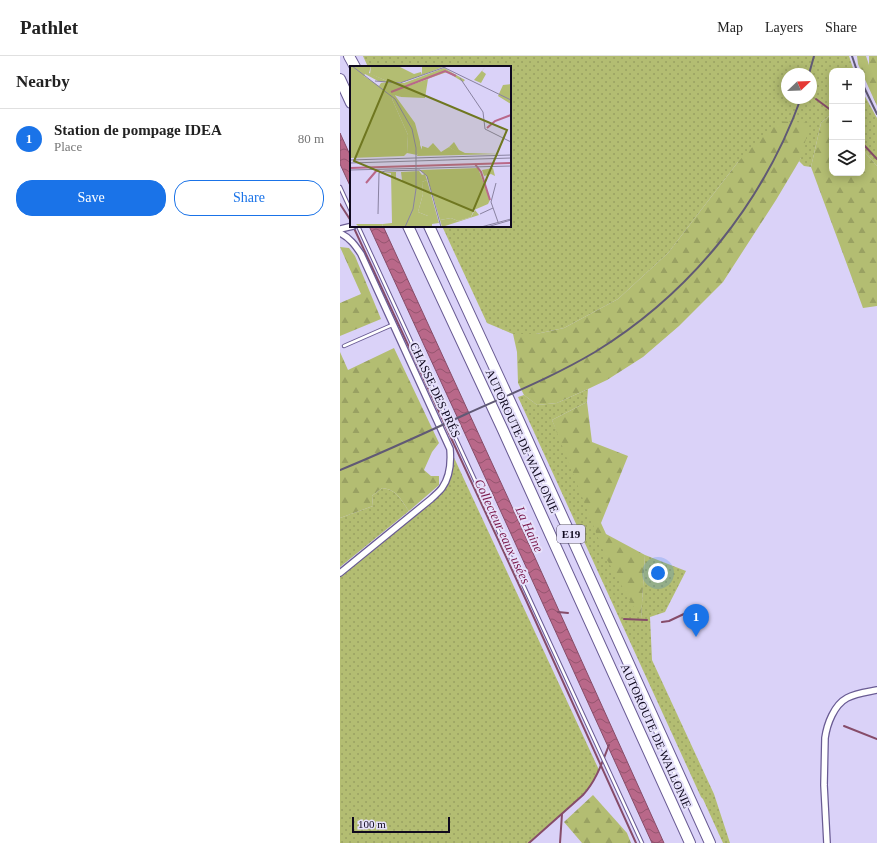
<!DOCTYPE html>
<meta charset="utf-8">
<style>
body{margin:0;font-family:Georgia,serif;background:#f2f2f2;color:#222}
.controls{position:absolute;right:12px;top:12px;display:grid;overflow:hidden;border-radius:8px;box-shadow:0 2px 10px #0003}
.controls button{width:36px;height:36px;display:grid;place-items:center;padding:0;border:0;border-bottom:1px solid #e0e0e0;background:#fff;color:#222;font:20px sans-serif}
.compass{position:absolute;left:441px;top:12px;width:36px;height:36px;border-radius:50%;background:#fff;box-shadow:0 2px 10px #0003;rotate:67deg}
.scale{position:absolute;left:12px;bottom:10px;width:98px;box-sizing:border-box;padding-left:4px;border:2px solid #0f091e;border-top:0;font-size:11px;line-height:14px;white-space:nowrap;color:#0f091e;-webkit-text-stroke:3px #e6e1fb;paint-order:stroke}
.you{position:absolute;left:318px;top:517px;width:14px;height:14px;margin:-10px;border:3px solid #fff;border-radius:50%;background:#1a73e8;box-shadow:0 0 0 6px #1a73e833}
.badge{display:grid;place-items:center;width:26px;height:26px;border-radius:50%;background:#1a73e8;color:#fff;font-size:13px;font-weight:700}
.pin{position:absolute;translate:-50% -33px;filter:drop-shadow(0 1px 2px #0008)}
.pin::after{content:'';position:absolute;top:21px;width:14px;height:12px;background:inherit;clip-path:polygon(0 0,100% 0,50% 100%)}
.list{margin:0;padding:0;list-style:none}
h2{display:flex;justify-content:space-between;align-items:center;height:52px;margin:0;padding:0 16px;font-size:17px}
h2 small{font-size:13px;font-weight:400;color:#767676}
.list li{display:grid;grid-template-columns:26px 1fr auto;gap:12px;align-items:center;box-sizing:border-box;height:60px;padding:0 16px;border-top:1px solid #e0e0e0}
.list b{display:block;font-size:15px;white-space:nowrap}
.list p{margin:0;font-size:13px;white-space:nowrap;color:#767676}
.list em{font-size:13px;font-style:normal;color:#767676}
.actions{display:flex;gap:8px;padding:12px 16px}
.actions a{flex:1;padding:9px 0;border:1px solid #1a73e8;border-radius:16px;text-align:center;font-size:14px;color:#1a73e8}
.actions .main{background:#1a73e8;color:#fff}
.icon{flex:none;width:22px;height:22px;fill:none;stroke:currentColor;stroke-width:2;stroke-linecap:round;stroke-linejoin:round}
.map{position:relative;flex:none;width:537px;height:787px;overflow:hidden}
header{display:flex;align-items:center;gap:24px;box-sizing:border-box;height:56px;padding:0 20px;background:#fff;border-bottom:1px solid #e0e0e0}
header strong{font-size:19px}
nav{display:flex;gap:22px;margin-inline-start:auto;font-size:14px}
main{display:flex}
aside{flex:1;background:#fff}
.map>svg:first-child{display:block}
.grass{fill:url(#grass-dots);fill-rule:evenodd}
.forest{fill:url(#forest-firs)}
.water{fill:url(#water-waves);stroke:#864c69}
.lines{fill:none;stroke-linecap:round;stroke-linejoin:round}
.stream{stroke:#864c69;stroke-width:2}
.lane-casing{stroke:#695b93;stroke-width:4.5}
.street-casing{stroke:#695b93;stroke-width:8}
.highway-casing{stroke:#695b93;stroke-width:12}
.lane{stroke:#fff;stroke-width:2.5}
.street{stroke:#fff;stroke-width:5.5}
.highway{stroke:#fff;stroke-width:10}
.rail{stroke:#605975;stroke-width:2}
.labels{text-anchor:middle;stroke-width:4;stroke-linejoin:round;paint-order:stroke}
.shield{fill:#e6e1fb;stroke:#504a60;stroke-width:1}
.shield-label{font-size:11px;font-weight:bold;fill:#0f091e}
.street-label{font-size:12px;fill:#0f091e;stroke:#e6e1fb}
.water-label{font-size:13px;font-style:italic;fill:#7a174a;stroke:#e6e1fb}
.inset-river{fill:none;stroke:#b96889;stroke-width:2}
.inset-road{fill:none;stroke:#8982a1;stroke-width:1}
.view{fill:#6f7720;fill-opacity:0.15;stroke:#6f7720;stroke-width:2}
.inset-edge{fill:none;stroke:#0f091e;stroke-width:2}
</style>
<header>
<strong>Pathlet</strong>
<nav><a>Map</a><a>Layers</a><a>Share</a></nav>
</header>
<main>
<aside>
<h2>Nearby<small></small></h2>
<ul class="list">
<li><span class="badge">1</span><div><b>Station de pompage IDEA</b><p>Place</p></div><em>80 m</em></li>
</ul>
<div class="actions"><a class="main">Save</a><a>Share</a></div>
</aside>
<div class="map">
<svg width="537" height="787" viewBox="0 0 537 787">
<defs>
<pattern id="grass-dots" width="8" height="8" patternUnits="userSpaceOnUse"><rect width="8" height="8" fill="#b3bd72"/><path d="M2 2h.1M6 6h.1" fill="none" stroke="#99a162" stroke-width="1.8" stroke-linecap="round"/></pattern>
<pattern id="forest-firs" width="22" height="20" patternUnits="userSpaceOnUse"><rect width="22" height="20" fill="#b3bd72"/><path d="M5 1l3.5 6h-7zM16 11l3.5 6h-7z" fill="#99a162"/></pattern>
<pattern id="water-waves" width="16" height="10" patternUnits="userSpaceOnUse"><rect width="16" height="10" fill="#b96889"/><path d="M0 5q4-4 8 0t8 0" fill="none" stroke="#95546f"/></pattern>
</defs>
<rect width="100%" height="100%" fill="#dad2f8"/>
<g class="grass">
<path d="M23,0H509L514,15H492V61L490,59L481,67L471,111L464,110L459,105L461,102L398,106L328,197L278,243L224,272L196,278H173L147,267L102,170H170V11H28ZM447,18H471V42H447Z"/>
<path d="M522,35L537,62V110L522,93Z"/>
<path d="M248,333L247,346L212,364L301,563L305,499L346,515L325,556L310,561L312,604L374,738L390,787H383L363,743L361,741L178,341L184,339L197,349L217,347Z"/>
<path d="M110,393L259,714L250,731L243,739L189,787H0V517L102,432L108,417Z"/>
<path d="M42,432C58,434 60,443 69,455L0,511V462L33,450L32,440Z"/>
</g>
<g class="forest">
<path d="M517,0H526L529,9V0H537V50L518,8Z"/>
<path d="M490,59L492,61V117H522V93L537,110V250L523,252L471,111L481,67Z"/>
<path d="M437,65L470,67L461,102L436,144L383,226L339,270L303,301L267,324L248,333L217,347L197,349L184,339L178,327L177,296L173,278H196L224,272L278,243L328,197L398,106Z"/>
<path d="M0,191L9,192L15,200L41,263L0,280V247L21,238Z"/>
<path d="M54,292L99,387L92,396L84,414L91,420H99V429L69,455C60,443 58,434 42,432L32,440L33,450L0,462V296L8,314Z"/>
<path d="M247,346L252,386L288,400L261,467L266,478L305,499L301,564L266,502L212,364Z"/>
<path d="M253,739L287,777L291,787H242L224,766Z"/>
</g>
<g class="water">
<path d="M0,77L11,101V132L0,108Z"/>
<path d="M29,170H43L168,442L324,787H312L156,445Z"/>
</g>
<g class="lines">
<g class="stream">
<path d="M476,43L492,55"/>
<path d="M522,87L537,103"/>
<path d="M0,148L11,165"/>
<path d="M13,170L186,544L296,787"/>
<path d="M218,556L228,557"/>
<path d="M284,563L307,564"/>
<path d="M322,566L329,565L346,557"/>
<path d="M504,670L537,683"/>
<path d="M189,787L243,739C256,725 262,707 269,689"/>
<path d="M220,787L222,758"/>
</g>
<g class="lane-casing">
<g id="lane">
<path d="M0,131L11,155"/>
<path d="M18,170L302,787"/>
<path d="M4,290L52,269"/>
</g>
</g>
<g class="street-casing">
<g id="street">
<path d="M0,173L13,170"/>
<path d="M0,177C10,182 15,189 21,198L110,393C111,405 110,421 102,432C99,436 94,440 91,443L0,517"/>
<path d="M487,787L484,729L485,682C487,668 494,649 507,642C516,637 527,636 537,634"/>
</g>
</g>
<g class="highway-casing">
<g id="highway">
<path d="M9,0L15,11"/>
<path d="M0,23L11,47"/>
<path d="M68,170L162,372L350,787"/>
<path d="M89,170L179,365L370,787"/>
</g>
</g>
<use href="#lane" class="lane"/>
<use href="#street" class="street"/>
<use href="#highway" class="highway"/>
<g class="rail">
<path d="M512,0L517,15"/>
<path d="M469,18L474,0"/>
<path d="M522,27L537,58"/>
<path d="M0,414C42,397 83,378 124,359C168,339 213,321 255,296C351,237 423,147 461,42"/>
</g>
</g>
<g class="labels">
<rect class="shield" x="217" y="469" width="28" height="18" rx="3"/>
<g class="shield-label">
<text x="231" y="482">E19</text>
</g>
<g class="street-label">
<text transform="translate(95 334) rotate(65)" y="4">CHASSE DES PRÉS</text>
<text transform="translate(182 385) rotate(65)" y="4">AUTOROUTE DE WALLONIE</text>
<text transform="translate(316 680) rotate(66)" y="4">AUTOROUTE DE WALLONIE</text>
</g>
<g class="water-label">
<text transform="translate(190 473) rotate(65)" y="5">La Haine</text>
<text transform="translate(163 475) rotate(65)" y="5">Collecteur eaux usées</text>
</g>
</g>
<g transform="translate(10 10)">
<rect width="161" height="161" fill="#dad2f8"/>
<path d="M0,0H21L19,7L39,16L28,15L15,8L14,10L29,20L31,17H54L94,2L115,14L113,16L97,6L44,25L51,31L44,29L42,33L58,69L57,87L54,90L0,92ZM72,0H90L93,1L72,9ZM136,0L132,5L136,8L131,17L124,14ZM104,76L109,84L115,87L152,88L67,90L70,79L73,86H107L99,81ZM128,102L140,134L138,138L124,144L121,151L108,155L101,152L90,154L77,110L70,104ZM77,114L89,157L82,158V161H61L78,150L68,146L73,128L72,116ZM6,158H33L32,161H9Z" fill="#b3bd72"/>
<path d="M21,0H48L64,8L71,6L72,9L53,16L38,17L30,16L37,15L20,8ZM78,13L75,32L51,31L45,27L44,25ZM161,18V38L148,30L153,19ZM44,28L65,57L70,76V85L67,89L57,87L58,69L42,33ZM83,77L91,86L99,81L108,86H72V80L78,82ZM143,102L145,110L141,108L134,110L132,104ZM69,105L72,109L75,108L77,114L72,116L73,128L68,146L78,150L79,154L61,161H32L33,158L42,157L41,107L33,106H46V114H52L51,106ZM125,144L129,149L92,161L90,154L101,152L108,155L121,151Z" fill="#b3bd72"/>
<path d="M161,96V98L0,103V101Z" fill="#b96889"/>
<path class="inset-river" d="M41,26L95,5L106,10M137,62L145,55L161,49M125,98L131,106L140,134M16,117L27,104"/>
<path class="inset-road" d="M2,0L45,33L62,63L66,82V123L63,143L55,161M91,0L161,34M110,12L133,46L135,63L161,76M25,15L50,17L98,0M0,94L161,89M0,97L161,92M0,104L161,100M146,117L141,136L148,156M28,148L29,107L35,105L70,104L77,110L91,161M130,148L143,142M131,161L161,153M137,161L161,154"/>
<path class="view" d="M38,14L157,64L123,145L4,95Z"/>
<rect width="161" height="161" class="inset-edge"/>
</g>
</svg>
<div class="controls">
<button>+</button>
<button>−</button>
<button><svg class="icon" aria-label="layers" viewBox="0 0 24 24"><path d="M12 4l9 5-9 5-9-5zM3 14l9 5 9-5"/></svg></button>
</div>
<svg class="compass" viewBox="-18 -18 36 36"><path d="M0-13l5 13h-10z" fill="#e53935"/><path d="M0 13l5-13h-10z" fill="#767676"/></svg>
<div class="scale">100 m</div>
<div class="you"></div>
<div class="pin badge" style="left:356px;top:581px">1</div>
</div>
</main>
